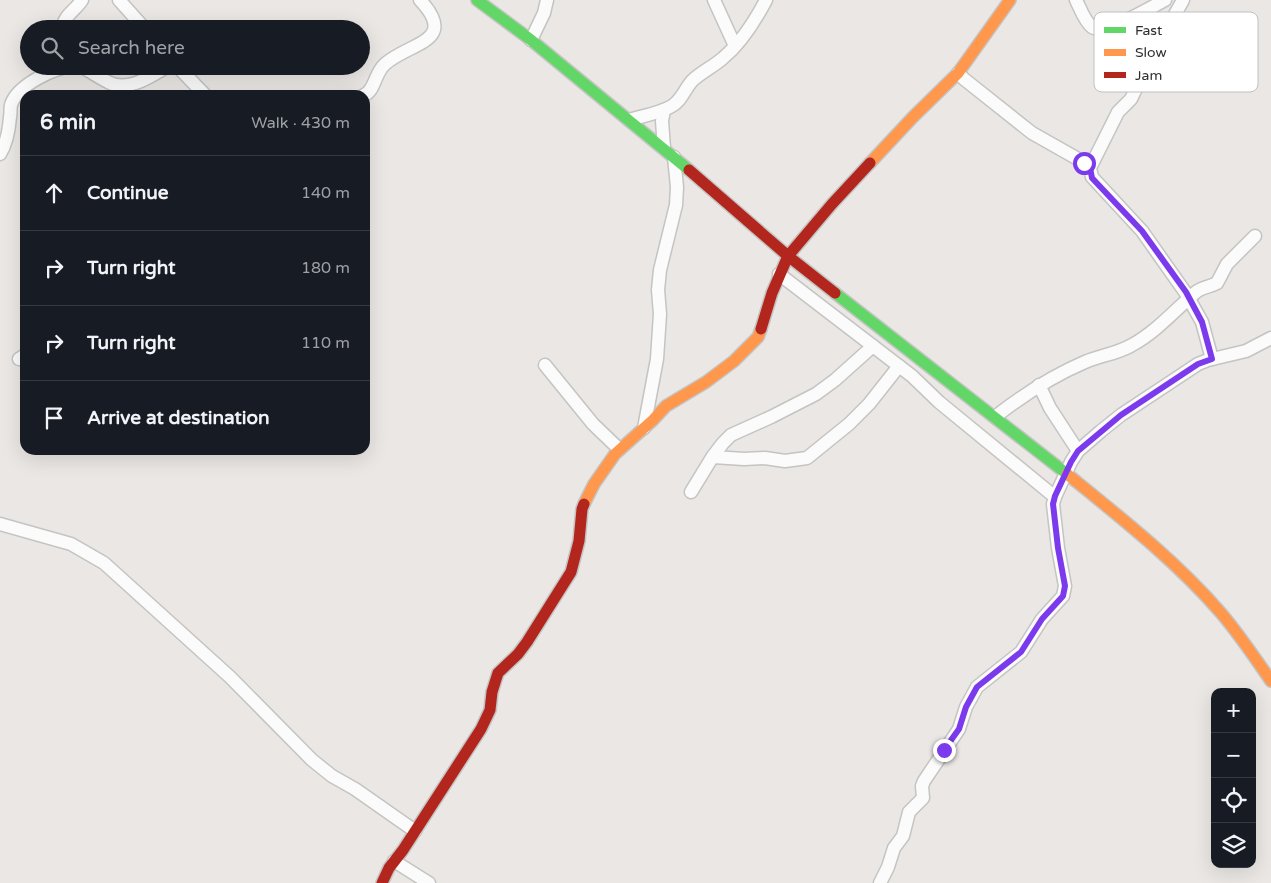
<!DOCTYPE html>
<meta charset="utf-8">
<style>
body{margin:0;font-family:"Varela Round",sans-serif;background:#242831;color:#f1f3f6}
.controls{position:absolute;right:15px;bottom:15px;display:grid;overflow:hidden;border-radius:10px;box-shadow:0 5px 20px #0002}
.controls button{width:45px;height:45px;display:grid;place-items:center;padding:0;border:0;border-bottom:1px solid #363941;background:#171b24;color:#f1f3f6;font:25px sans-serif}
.stop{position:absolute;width:15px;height:15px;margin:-11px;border:4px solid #7c3aed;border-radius:50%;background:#fff}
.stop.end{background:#7c3aed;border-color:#fff;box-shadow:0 1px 5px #0008}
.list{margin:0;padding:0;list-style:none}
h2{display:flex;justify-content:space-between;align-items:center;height:65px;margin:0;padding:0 20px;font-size:21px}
h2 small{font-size:16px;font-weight:400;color:#9ea1a6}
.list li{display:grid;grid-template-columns:32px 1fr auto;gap:15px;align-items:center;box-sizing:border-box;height:75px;padding:0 20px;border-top:1px solid #363941}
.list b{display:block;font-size:19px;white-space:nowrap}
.list em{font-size:16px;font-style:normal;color:#9ea1a6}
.icon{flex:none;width:28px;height:28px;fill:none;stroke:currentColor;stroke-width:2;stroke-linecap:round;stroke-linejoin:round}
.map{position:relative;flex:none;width:1271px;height:883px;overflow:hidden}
.search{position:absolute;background:#171b24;box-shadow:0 5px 20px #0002;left:20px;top:20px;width:350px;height:55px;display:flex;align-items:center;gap:12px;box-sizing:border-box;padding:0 18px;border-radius:28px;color:#9ea1a6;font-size:19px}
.panel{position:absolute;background:#171b24;box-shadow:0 5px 20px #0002;left:20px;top:90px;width:350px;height:365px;border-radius:15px}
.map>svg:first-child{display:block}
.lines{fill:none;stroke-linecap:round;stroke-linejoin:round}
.street-casing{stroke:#c4c4c3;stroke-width:15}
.fast-casing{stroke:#c4c4c3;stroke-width:14}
.slow-casing{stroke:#c4c4c3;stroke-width:14}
.jam-casing{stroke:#c4c4c3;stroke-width:14}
.street{stroke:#fcfbfb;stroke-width:12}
.fast{stroke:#63d668;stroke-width:11}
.slow{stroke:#ff974d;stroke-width:11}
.jam{stroke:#b3261e;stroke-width:11}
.route{stroke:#7c3aed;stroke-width:6}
.key{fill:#fff;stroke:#c0c0c0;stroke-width:1}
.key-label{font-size:14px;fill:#2d2d2d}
</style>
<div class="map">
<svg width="1271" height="883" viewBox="0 0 1271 883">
<rect width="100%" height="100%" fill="#eae7e4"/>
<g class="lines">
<g class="street-casing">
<g id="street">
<path d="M119,0L145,29"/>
<path d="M714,0L735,46"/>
<path d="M1076,0C1080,8 1085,22 1092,27C1105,36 1151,7 1165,0"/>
<path d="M1183,0L1168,27L1160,46L1143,74L1131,99L1118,112L1090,168L1092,177L1142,231L1185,292L1202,322L1212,359"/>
<path d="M62,29C64,15 75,11 82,0"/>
<path d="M531,40L544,13L547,0"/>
<path d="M80,66C90,71 98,77 108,82C128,93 151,76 168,66"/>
<path d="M177,66L205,95"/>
<path d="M958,73L964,79L1032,133L1078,159L1090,168"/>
<path d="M364,95C375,91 374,74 385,64C410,42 459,42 420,0"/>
<path d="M629,120C642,116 657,114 670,107C681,102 684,90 692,81C701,72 713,67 723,58C741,43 755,21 766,0"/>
<path d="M664,148L662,121L664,110"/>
<path d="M0,154C7,143 9,130 10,117C11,113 10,109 11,105C17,85 55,67 74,66"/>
<path d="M779,274L912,376L939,402L1055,497"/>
<path d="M19,359L25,355"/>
<path d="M545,365L593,424L619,449"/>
<path d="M1039,385L1050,408L1078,451"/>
<path d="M995,417C1023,395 1052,376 1085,362C1101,355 1117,354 1132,345C1156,332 1175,310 1196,292C1202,287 1210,287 1217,283L1227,264L1255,236"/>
<path d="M644,428L657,359L660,314L658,290L660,270L676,205L677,187L674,157"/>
<path d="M713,457L744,459L765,458L785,461L807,458L849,424L869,404L899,366"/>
<path d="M691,492L713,456L723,443L731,435L771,417L816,394L835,380L873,346"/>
<path d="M0,524L71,544L104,563L230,677L312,760L332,776L355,789L415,831"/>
<path d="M394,861L429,883"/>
<path d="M880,883L888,867L894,848L903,836L909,812L923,798L922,786L924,781L959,729L966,707L977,687L1021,652L1042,619L1063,596L1065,586L1058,548L1053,504L1055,497L1071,462L1078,451L1101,431L1121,415L1198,364L1208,360L1246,351L1271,338"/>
</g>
</g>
<g class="fast-casing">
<g id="fast">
<path d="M477,0L531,40L689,170"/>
<path d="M835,293L1067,474"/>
</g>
</g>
<g class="slow-casing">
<g id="slow">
<path d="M870,163L913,117L958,73L1010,0"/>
<path d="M1067,474C1120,517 1176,561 1221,613C1239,634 1255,658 1271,681"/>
<path d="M584,504L594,484L615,454L653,420L666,406L706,382L734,361L758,337L761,329"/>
</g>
</g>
<g class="jam-casing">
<g id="jam">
<path d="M689,170L788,256L835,293"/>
<path d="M761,329L772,293L788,256L832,204L870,163"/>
<path d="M382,883L389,868L403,850L481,729L490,710L492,692L498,673L518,654L527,642L571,572L579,541L582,509L584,504"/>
</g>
</g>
<use href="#street" class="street"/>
<use href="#fast" class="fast"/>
<use href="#slow" class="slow"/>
<use href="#jam" class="jam"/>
</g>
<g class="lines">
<path class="route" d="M944,750L959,729L966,707L977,687L1021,652L1042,619L1063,596L1065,586L1058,548L1053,504L1055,496L1071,462L1078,451L1121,415L1198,364L1212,359L1202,322L1186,292L1142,231L1092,178L1090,168L1084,163"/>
</g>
<rect x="1094" y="12" width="164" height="80" rx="8" class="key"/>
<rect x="1104" y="27" width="22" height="6" fill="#63d668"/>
<rect x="1104" y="49" width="22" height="7" fill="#ff974d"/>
<rect x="1104" y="72" width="22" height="6" fill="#b3261e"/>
<g class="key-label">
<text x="1135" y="35">Fast</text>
<text x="1135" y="57">Slow</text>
<text x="1135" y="80">Jam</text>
</g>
</svg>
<div class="controls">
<button>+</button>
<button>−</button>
<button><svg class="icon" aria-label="locate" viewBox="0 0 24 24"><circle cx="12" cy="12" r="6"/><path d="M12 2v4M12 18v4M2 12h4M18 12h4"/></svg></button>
<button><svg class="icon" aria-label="layers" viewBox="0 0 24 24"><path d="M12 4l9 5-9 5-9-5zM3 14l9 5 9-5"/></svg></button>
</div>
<div class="stop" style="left:1084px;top:163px"></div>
<div class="stop end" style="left:944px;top:750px"></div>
<div class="search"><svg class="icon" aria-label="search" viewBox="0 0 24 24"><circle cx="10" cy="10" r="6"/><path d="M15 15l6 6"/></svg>Search here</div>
<section class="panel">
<h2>6 min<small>Walk · 430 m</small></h2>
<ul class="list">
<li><svg class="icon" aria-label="ahead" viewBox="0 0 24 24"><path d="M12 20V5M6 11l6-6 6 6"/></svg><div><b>Continue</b></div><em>140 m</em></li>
<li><svg class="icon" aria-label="right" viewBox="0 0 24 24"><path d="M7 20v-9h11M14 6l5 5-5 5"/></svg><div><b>Turn right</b></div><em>180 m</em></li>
<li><svg class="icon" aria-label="right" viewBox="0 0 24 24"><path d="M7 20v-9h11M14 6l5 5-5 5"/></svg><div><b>Turn right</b></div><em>110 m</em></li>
<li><svg class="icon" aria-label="arrive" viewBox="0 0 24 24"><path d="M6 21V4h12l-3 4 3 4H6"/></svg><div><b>Arrive at destination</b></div></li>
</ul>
</section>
</div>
